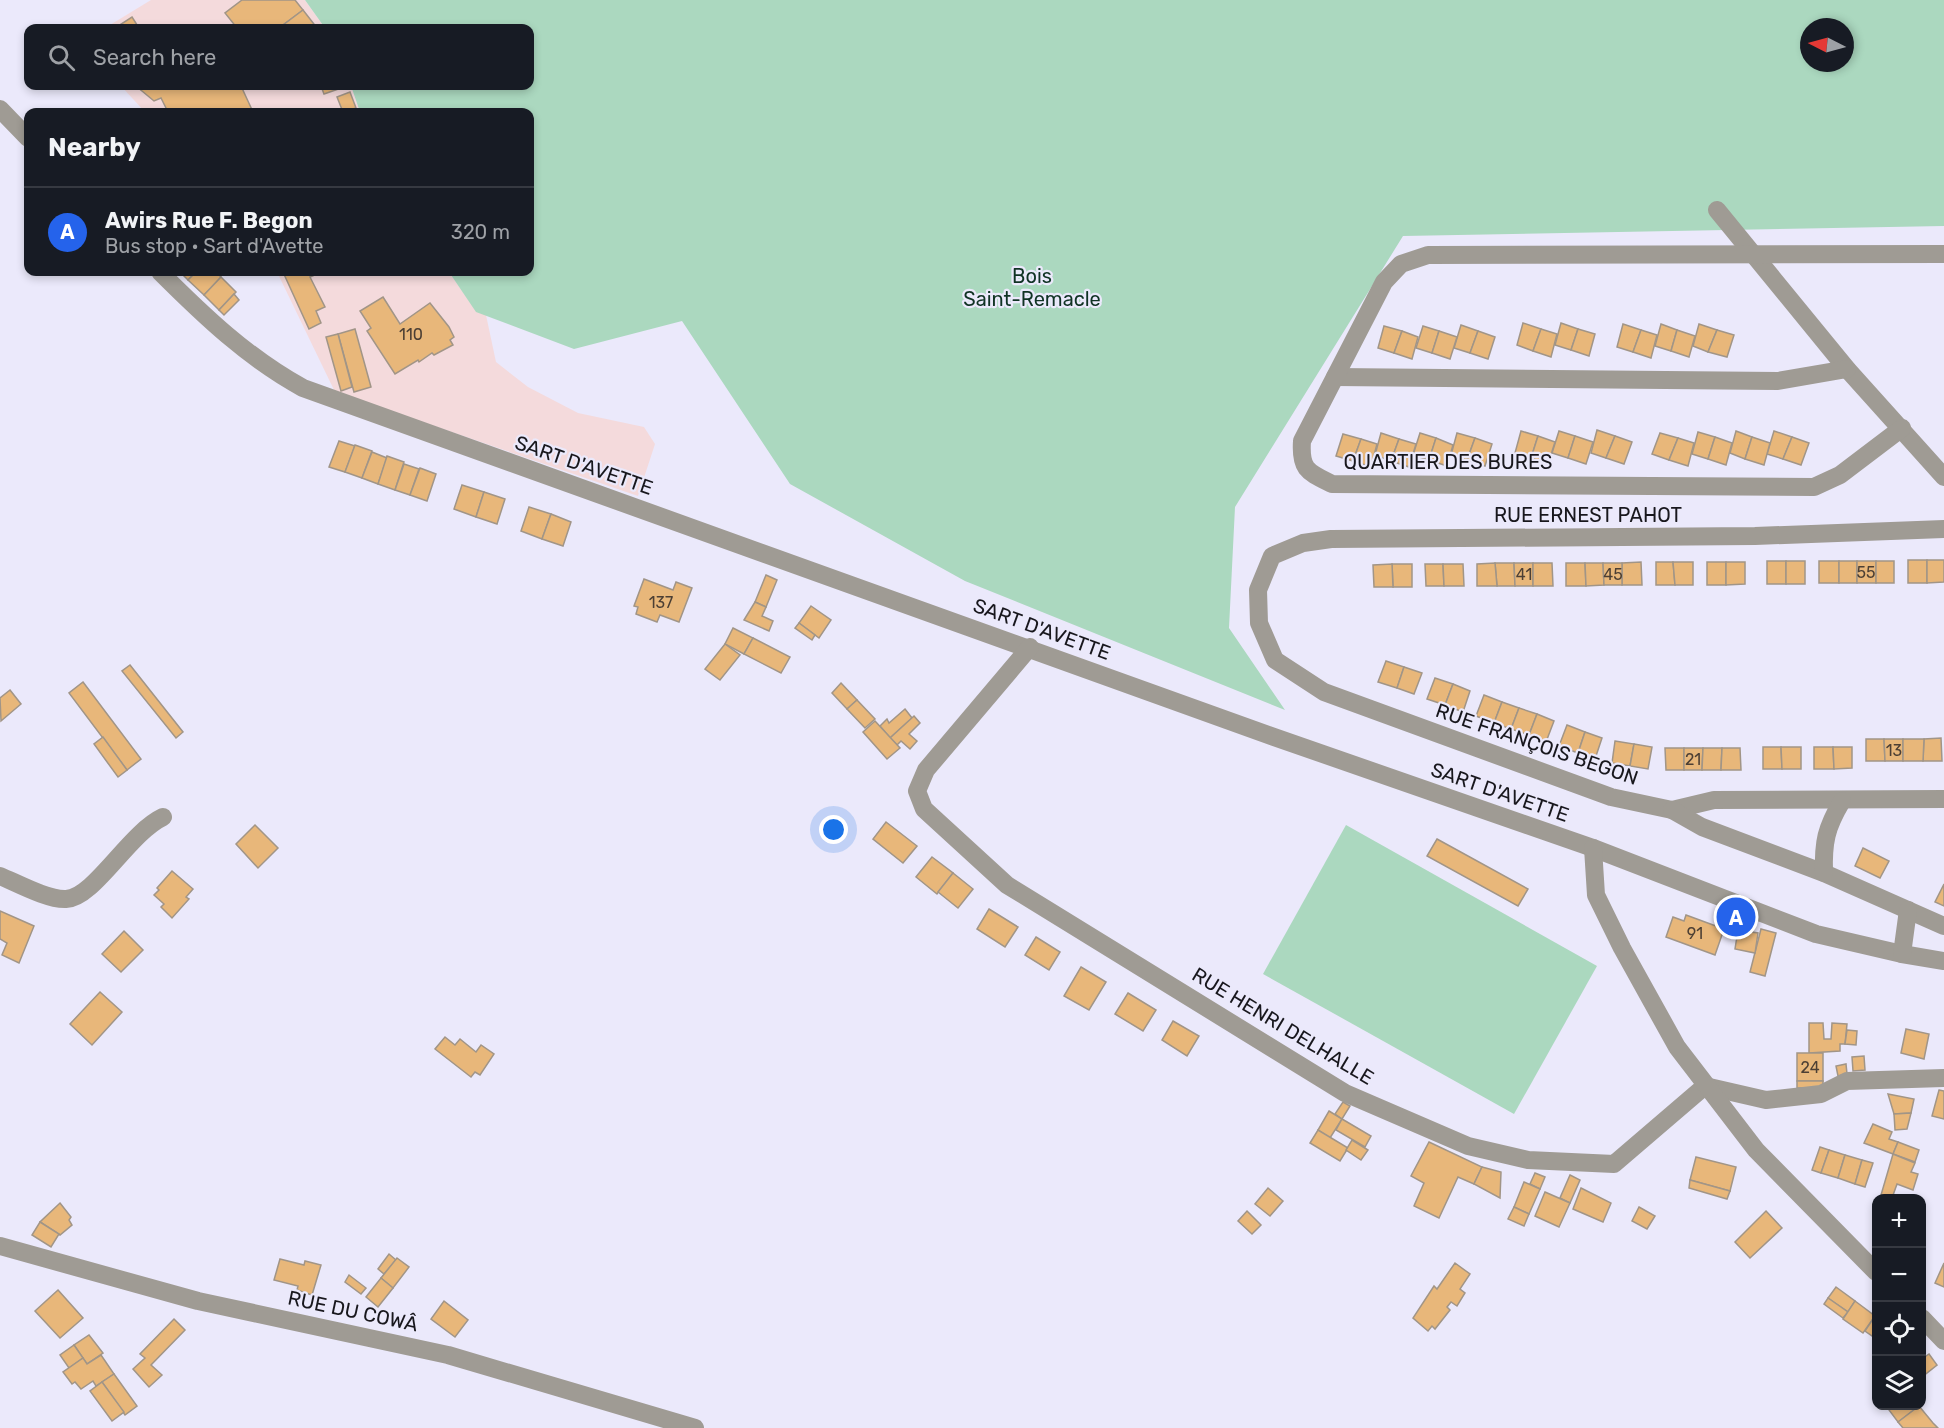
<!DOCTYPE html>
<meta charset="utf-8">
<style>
body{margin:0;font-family:Rubik,sans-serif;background:#242831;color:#f1f3f6}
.controls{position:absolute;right:18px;bottom:18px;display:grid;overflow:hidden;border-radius:12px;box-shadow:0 3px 9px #0003}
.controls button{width:54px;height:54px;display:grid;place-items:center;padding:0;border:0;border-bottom:2px solid #363941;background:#171b24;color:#f1f3f6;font:30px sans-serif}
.compass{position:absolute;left:1800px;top:18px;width:54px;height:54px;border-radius:50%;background:#171b24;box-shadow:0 3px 9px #0003;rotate:276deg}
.you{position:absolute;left:834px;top:830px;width:21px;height:21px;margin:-15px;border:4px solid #fff;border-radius:50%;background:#1a73e8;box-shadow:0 0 0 9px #1a73e833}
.badge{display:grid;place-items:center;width:39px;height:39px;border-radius:50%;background:#2563eb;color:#fff;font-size:20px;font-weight:700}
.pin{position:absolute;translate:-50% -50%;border:3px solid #fff;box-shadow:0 2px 6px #0006}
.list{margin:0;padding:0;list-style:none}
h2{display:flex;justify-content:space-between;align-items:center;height:78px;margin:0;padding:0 24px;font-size:26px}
h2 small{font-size:20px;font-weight:400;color:#9ea1a6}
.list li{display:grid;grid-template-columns:39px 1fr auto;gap:18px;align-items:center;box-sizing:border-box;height:90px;padding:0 24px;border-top:2px solid #363941}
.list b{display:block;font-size:22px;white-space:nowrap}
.list p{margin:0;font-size:20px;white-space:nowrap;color:#9ea1a6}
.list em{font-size:20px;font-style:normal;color:#9ea1a6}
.icon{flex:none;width:33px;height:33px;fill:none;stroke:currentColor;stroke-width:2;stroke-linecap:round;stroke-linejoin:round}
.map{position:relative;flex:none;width:1944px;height:1428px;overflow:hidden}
.search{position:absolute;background:#171b24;box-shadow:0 3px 9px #0003;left:24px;top:24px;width:510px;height:66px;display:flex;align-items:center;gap:15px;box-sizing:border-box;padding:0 21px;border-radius:12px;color:#9ea1a6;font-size:22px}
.panel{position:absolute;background:#171b24;box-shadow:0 3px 9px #0003;left:24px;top:108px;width:510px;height:168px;border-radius:12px}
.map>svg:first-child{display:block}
.industrial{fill:#f4dadc}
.green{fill:#abd8bf;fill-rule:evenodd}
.building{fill:#e8b77a;stroke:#a19587;stroke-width:1.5}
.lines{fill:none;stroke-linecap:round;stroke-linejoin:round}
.minor{stroke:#9f9b94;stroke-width:18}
.labels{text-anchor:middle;stroke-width:4.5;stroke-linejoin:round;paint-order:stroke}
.number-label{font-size:16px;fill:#4c3f34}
.park-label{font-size:20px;fill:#103324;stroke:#ebe9fb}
.street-label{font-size:20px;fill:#18171d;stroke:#ebe9fb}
</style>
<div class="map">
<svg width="1944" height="1428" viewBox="0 0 1944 1428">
<rect width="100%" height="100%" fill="#ebe9fb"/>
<g class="industrial">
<path d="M151,0H305L325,28H105Z"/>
<path d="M121,86H351L360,112H145Z"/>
<path d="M277,272H449L476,311L486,315L496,362L528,387L578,413L644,427L655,444L638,496L335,392Z"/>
</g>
<g class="green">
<path d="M305,0H1944V226L1403,236L1235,507L1229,628L1285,710L965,581L790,484L682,321L574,349L476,312L449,272H530V112H360L351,86H530V28H325ZM1809,27H1845V63H1809Z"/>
<path d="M1346,825L1597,966L1514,1114L1263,974Z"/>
</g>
<g class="building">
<path d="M242,0H295L303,10L279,28H237L225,13Z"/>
<path d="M303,10L317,28H279Z"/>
<path d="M132,17L139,28H115Z"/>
<path d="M136,86H241L253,112H168L161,98L154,101Z"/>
<path d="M321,86H347L324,94Z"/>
<path d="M350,92L356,108L343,112L337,97Z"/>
<path d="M186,272H196L188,280L183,275Z"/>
<path d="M196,272H216L221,277L204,295L188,280Z"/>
<path d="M283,272H313L315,275L310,277L325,307L316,311L321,323L309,329Z"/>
<path d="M221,277L236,292L219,310L204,295Z"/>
<path d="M234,294L239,300L224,315L219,310Z"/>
<path d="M383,297L400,324L430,303L449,327L454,337L450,340L453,345L434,355L432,353L419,362L418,360L395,374L367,331L371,328L360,311Z"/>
<path d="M1523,323L1541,329L1533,351L1517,345Z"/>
<path d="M1561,323L1578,329L1571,350L1555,345Z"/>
<path d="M1623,324L1641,330L1633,352L1617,347Z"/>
<path d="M1661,324L1677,330L1671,351L1655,346Z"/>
<path d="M1699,324L1717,330L1708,352L1693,346Z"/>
<path d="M1461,325L1478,331L1470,353L1454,348Z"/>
<path d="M1384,326L1402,331L1394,353L1378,348Z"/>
<path d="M1423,326L1439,331L1432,353L1416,348Z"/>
<path d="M355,329L371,387L354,392L338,334Z"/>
<path d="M1541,329L1557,334L1551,357L1533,351Z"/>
<path d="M1578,329L1595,334L1589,356L1571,350Z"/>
<path d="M1641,330L1657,335L1651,358L1633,352Z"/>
<path d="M1677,330L1695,336L1689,357L1671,351Z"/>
<path d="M1717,330L1734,335L1727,357L1708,352Z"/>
<path d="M1402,331L1418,337L1412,359L1394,353Z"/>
<path d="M1439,331L1457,337L1450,359L1432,353Z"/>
<path d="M1478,331L1495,337L1488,359L1470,353Z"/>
<path d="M338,334L352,387L341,391L326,337Z"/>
<path d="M1597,430L1615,436L1606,458L1591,453Z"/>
<path d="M1521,431L1538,436L1531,458L1515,453Z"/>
<path d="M1559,431L1575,436L1568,458L1552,453Z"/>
<path d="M1736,431L1752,437L1745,459L1730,453Z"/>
<path d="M1774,431L1792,437L1783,459L1767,454Z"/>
<path d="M1698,432L1715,437L1708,459L1692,454Z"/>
<path d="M1381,433L1399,439L1391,461L1375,455Z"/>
<path d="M1420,433L1436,438L1429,460L1413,455Z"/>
<path d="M1457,433L1475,438L1467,460L1451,455Z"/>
<path d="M1660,433L1678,438L1669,460L1652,454Z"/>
<path d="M1343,434L1361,439L1353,461L1336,456Z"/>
<path d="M1538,436L1555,442L1548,464L1531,458Z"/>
<path d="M1575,436L1593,442L1586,464L1568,458Z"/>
<path d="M1615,436L1632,442L1624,464L1606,458Z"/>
<path d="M1715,437L1732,443L1726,465L1708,459Z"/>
<path d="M1752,437L1770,443L1764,465L1745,459Z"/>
<path d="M1792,437L1809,443L1801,465L1783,459Z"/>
<path d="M1436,438L1453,445L1447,466L1429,460Z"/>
<path d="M1475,438L1492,444L1485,466L1467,460Z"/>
<path d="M1678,438L1694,443L1688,466L1669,460Z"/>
<path d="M1361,439L1377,444L1371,467L1353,461Z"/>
<path d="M1399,439L1416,444L1409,467L1391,461Z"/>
<path d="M339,441L355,446L345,472L329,467Z"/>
<path d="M355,445L372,451L362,478L345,472Z"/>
<path d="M372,452L387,458L378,484L362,478Z"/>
<path d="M387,456L404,462L395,490L378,484Z"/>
<path d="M404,464L419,469L410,495L395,490Z"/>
<path d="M420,468L436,474L427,501L410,495Z"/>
<path d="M462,485L484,492L476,517L454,509Z"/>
<path d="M484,492L505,499L497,524L476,517Z"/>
<path d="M529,507L551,514L542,539L521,531Z"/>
<path d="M551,514L571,522L563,546L542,539Z"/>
<rect x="1908" y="560" width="19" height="23"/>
<path d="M1927,560H1944V582L1927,583Z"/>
<rect x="1767" y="561" width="19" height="23"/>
<rect x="1786" y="561" width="19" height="23"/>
<rect x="1819" y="561" width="20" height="22"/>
<rect x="1839" y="561" width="18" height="22"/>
<rect x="1857" y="561" width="19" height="22"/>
<rect x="1876" y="561" width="18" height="22"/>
<path d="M1641,562L1642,585H1622V563Z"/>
<path d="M1656,562H1673L1675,585H1656Z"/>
<path d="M1673,562H1693V585H1675Z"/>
<rect x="1707" y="562" width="19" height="23"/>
<path d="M1726,562H1745V584L1726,585Z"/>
<path d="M1495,563H1514L1515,586H1497Z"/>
<path d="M1495,563L1497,586H1477V564Z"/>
<path d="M1514,563H1533V586H1515Z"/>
<path d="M1533,563H1552L1553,586H1533Z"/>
<path d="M1566,563H1585L1586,586H1566Z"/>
<path d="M1585,563H1603L1604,585L1586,586Z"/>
<path d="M1603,563H1622V585H1604Z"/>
<path d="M1392,564H1412V587H1393Z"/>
<path d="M1392,564L1393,587H1374L1373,565Z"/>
<path d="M1425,564H1443L1444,586H1426Z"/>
<path d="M1443,564H1463L1464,586H1444Z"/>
<path d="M766,575L777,580L766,607L755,602Z"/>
<path d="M644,579L673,590L676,582L692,588L679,622L660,615L657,622L636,614L638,607L634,606Z"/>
<path d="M755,602L766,607L762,616L773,621L769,631L744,620Z"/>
<path d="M811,606L831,620L819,638L799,623Z"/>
<path d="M799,623L815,635L812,640L795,628Z"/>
<path d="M733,628L753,638L744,654L725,644Z"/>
<path d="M753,638L790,657L781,673L744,654Z"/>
<path d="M725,644L740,655L720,680L705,669Z"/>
<path d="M1386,661L1404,667L1397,688L1378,682Z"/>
<path d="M130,665L183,732L176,738L122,671Z"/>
<path d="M1404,667L1422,673L1414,694L1397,688Z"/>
<path d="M1435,678L1453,684L1445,705L1427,699Z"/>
<path d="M83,682L141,759L127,770L69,693Z"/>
<path d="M841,683L857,700L847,709L832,693Z"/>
<path d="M1453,684L1470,691L1463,712L1445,705Z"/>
<path d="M10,690L21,704L1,721L0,698Z"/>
<path d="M1484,695L1502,702L1494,723L1476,716Z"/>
<path d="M857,700L875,719L865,728L847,709Z"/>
<path d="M1502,702L1519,708L1511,729L1494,723Z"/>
<path d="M1519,708L1537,714L1529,735L1511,729Z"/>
<path d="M905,709L912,718L890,738L880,726L887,719L889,723Z"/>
<path d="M1537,714L1554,721L1546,742L1529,735Z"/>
<path d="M914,716L920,723L909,734L917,741L910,749L901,741L897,745L890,738Z"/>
<path d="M875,721L900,748L887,759L863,732Z"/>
<path d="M1567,725L1585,732L1578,753L1559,746Z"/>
<path d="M1585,732L1602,738L1595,759L1578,753Z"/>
<path d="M103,737L127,770L118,777L94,744Z"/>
<path d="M1941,738L1942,761H1923L1924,739Z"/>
<path d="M1866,739H1884L1885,761H1866Z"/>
<path d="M1884,739H1903V761H1885Z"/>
<path d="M1903,739H1924L1923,761H1903Z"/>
<path d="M1615,741L1634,744L1630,766L1612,763Z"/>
<path d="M1634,744L1652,747L1648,769L1630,766Z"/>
<path d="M1763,747H1781L1782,769H1763Z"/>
<path d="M1781,747H1801V769H1782Z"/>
<path d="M1814,747H1833L1834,769H1814Z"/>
<path d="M1833,747H1852V768L1834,769Z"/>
<path d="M1665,748H1684V770H1666Z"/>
<path d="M1684,748H1703L1702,770H1684Z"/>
<path d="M1703,748H1722L1721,770H1702Z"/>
<path d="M1722,748H1740L1741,770H1721Z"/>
<path d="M886,822L917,846L903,863L873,839Z"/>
<path d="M255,825L278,848L258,868L236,844Z"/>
<path d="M1437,839L1528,889L1518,906L1427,856Z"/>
<path d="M1863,848L1889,861L1880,878L1855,866Z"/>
<path d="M932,857L953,873L937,894L916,877Z"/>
<path d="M172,871L193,889L186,897L189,899L172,918L161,907L164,904L154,895L159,890L157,888Z"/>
<path d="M953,873L973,889L958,908L938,892Z"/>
<path d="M1944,884V906L1935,902Z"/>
<path d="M989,909L1018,927L1005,947L977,929Z"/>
<path d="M0,911L34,926L19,963L2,955L7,943L0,939Z"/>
<path d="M1686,915L1724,929L1715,955L1666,937L1673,917L1684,921Z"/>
<path d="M1761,929L1776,933L1765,976L1750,972Z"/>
<path d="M1738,930L1758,933L1755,953L1735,949Z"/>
<path d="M124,931L143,950L121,972L102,954Z"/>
<path d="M1036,937L1060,952L1049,970L1025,955Z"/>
<path d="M1081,967L1106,982L1089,1010L1064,996Z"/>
<path d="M100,992L122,1012L92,1045L70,1024Z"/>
<path d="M1128,993L1156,1010L1143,1031L1115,1014Z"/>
<path d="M1173,1021L1199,1036L1187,1056L1162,1040Z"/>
<path d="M1809,1023H1823L1824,1039H1831L1832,1023L1847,1024L1845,1044H1840V1051L1809,1053Z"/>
<path d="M1906,1029L1929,1034L1924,1059L1901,1053Z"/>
<path d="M1847,1030L1857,1031L1856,1045L1845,1044Z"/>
<path d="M445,1037L455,1045L460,1039L476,1052L481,1045L494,1054L480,1075L475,1072L471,1077L435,1049Z"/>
<rect x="1797" y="1053" width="26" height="28"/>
<path d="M1864,1056L1865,1070L1853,1071L1852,1057Z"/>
<path d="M1846,1064L1847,1074L1838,1076L1836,1066Z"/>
<rect x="1797" y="1081" width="26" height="7"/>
<path d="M1939,1090L1944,1091V1119L1932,1116Z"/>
<path d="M1888,1094L1914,1099L1911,1113L1894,1114Z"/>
<path d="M1343,1102L1350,1106L1342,1119L1335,1114Z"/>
<path d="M1329,1111L1342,1119L1330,1138L1318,1130Z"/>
<path d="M1911,1113L1907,1129L1895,1130L1894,1114Z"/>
<path d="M1342,1119L1371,1136L1365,1147L1336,1130Z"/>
<path d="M1873,1124L1892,1132L1889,1139L1898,1142L1893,1154L1864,1143Z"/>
<path d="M1318,1130L1348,1148L1340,1161L1310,1143Z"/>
<path d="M1352,1140L1368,1150L1361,1160L1346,1150Z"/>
<path d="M1429,1142L1482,1167L1474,1184L1458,1177L1439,1218L1414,1206L1424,1183L1411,1176Z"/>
<path d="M1898,1142L1919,1150L1915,1162L1893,1154Z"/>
<path d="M1820,1147L1829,1150L1821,1173L1812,1170Z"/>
<path d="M1829,1150L1845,1155L1838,1178L1821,1173Z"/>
<path d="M1893,1154L1915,1163L1911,1172L1918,1174L1913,1190L1897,1184L1892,1198L1881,1195Z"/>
<path d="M1845,1155L1862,1160L1855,1184L1838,1178Z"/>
<path d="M1696,1157L1736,1167L1730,1191L1690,1180Z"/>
<path d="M1862,1160L1873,1163L1865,1187L1855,1184Z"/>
<path d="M1482,1167L1501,1172L1500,1198L1474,1184Z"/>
<path d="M1535,1173L1545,1177L1540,1189L1530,1184Z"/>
<path d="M1570,1175L1580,1180L1570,1203L1560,1198Z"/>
<path d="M1690,1180L1730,1191L1727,1199L1689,1188Z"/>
<path d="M1524,1182L1540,1189L1529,1214L1514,1207Z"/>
<path d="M1268,1188L1283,1201L1270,1216L1255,1204Z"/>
<path d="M1581,1188L1611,1203L1603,1222L1573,1209Z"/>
<path d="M1545,1192L1570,1203L1559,1227L1535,1216Z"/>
<path d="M60,1203L71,1217L69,1220L72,1225L60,1235L40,1222Z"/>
<path d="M1514,1207L1529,1214L1524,1226L1508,1219Z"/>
<path d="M1639,1207L1655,1216L1647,1229L1632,1221Z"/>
<path d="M1247,1211L1261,1225L1252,1234L1238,1221Z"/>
<path d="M1766,1211L1782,1228L1750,1258L1735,1242Z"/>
<path d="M40,1222L59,1234L51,1247L32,1235Z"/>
<path d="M389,1254L396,1260L384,1274L378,1269Z"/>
<path d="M397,1258L409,1267L393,1288L381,1278Z"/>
<path d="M280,1259L304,1265L305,1261L321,1265L312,1295L297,1290L298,1286L274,1280Z"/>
<path d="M1455,1263L1470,1274L1460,1289L1465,1293L1457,1306L1451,1302L1447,1307L1450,1310L1435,1329L1432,1326L1428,1331L1413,1318L1434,1286L1437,1289Z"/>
<path d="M1944,1263V1287L1935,1283Z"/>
<path d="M349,1275L366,1288L361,1294L345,1282Z"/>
<path d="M381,1278L393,1288L378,1307L366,1297Z"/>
<path d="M1836,1287L1855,1301L1848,1312L1828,1298Z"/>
<path d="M58,1290L83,1318L60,1338L35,1311Z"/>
<path d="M1828,1298L1848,1312L1843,1318L1824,1304Z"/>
<path d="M444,1301L468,1320L455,1337L431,1319Z"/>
<path d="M1855,1301L1875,1316L1863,1333L1843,1319Z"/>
<path d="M1875,1316L1876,1335L1875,1338L1865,1331Z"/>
<path d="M174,1319L185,1330L151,1365L162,1375L149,1387L133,1369L145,1358L140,1354Z"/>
<path d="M89,1335L103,1353L87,1364L74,1345Z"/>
<path d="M74,1345L83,1358L69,1368L60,1355Z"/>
<path d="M1929,1354L1937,1365L1922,1377V1359Z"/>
<path d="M101,1355L114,1374L96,1386L93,1381L81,1389L75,1382L72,1384L63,1372L83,1358L87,1364Z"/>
<path d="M114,1374L137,1406L125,1415L102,1382Z"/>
<path d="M102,1382L124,1412L112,1421L90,1391Z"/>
<path d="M1894,1406H1919L1898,1422L1889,1410Z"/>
<path d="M1919,1406L1933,1423L1938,1428H1903L1898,1422Z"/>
</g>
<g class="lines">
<g class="minor">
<path d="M0,109L28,138"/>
<path d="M1717,210L1847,369L1944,477"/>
<path d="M160,272C204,316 248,358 303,388L1274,737L1593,848L1816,934L1902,954L1944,961"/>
<path d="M1335,377L1778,381L1847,369"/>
<path d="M1902,428L1840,475L1814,487L1332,484C1308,472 1300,470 1302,441L1384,282L1401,264L1428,255L1944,254"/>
<path d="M1944,529L1755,536L1331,539L1303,543L1272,556L1258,590L1259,623L1275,660L1324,692L1611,797L1672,810L1714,800L1944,799"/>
<path d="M1030,647L926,770L917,791L924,809L1007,885L1345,1093L1468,1146L1528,1160L1614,1164L1705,1086L1766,1100L1821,1094L1847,1081L1944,1078"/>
<path d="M1672,810L1702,827L1824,873L1944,926"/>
<path d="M1593,848L1596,895L1622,948L1677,1047L1756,1150L1876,1272"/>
<path d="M1824,873C1823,842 1826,828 1842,801"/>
<path d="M0,876C17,883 48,900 66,899C94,898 129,833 163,817"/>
<path d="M1902,954L1908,910"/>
<path d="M0,1246L198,1301L448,1355L695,1428"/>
<path d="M1922,1318L1944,1341"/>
</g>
</g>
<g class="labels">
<g class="number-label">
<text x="411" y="340">110</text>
<text x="1866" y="578">55</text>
<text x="1524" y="580">41</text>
<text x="1613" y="580">45</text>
<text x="661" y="608">137</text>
<text x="1894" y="756">13</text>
<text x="1693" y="765">21</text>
<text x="1695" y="939">91</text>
<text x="1810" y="1073">24</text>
</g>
<g class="park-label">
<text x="1032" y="283">Bois<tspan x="1032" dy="23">Saint-Remacle</tspan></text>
</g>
<g class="street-label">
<text x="1448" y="469">QUARTIER DES BURES</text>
<text transform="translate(584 465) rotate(19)" y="7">SART D'AVETTE</text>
<text x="1588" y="522">RUE ERNEST PAHOT</text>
<text transform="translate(1042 629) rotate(20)" y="7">SART D'AVETTE</text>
<text transform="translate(1537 744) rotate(19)" y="7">RUE FRANÇOIS BEGON</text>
<text transform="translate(1500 792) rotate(19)" y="7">SART D'AVETTE</text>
<text transform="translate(1283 1026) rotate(31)" y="7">RUE HENRI DELHALLE</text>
<text transform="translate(353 1311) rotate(12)" y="7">RUE DU COWÂ</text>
</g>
</g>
</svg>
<div class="controls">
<button>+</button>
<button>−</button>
<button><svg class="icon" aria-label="locate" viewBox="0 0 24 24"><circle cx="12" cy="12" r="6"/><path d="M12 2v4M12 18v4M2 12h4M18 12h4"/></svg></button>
<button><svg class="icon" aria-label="layers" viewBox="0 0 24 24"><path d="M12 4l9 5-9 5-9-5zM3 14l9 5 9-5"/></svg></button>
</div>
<svg class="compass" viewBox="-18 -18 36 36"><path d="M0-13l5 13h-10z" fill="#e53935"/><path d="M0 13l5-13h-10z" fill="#9ea1a6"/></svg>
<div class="you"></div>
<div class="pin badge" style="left:1736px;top:917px">A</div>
<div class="search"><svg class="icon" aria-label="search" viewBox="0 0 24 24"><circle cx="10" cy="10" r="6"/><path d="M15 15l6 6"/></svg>Search here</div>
<section class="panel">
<h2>Nearby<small></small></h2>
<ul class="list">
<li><span class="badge">A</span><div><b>Awirs Rue F. Begon</b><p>Bus stop · Sart d'Avette</p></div><em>320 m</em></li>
</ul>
</section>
</div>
